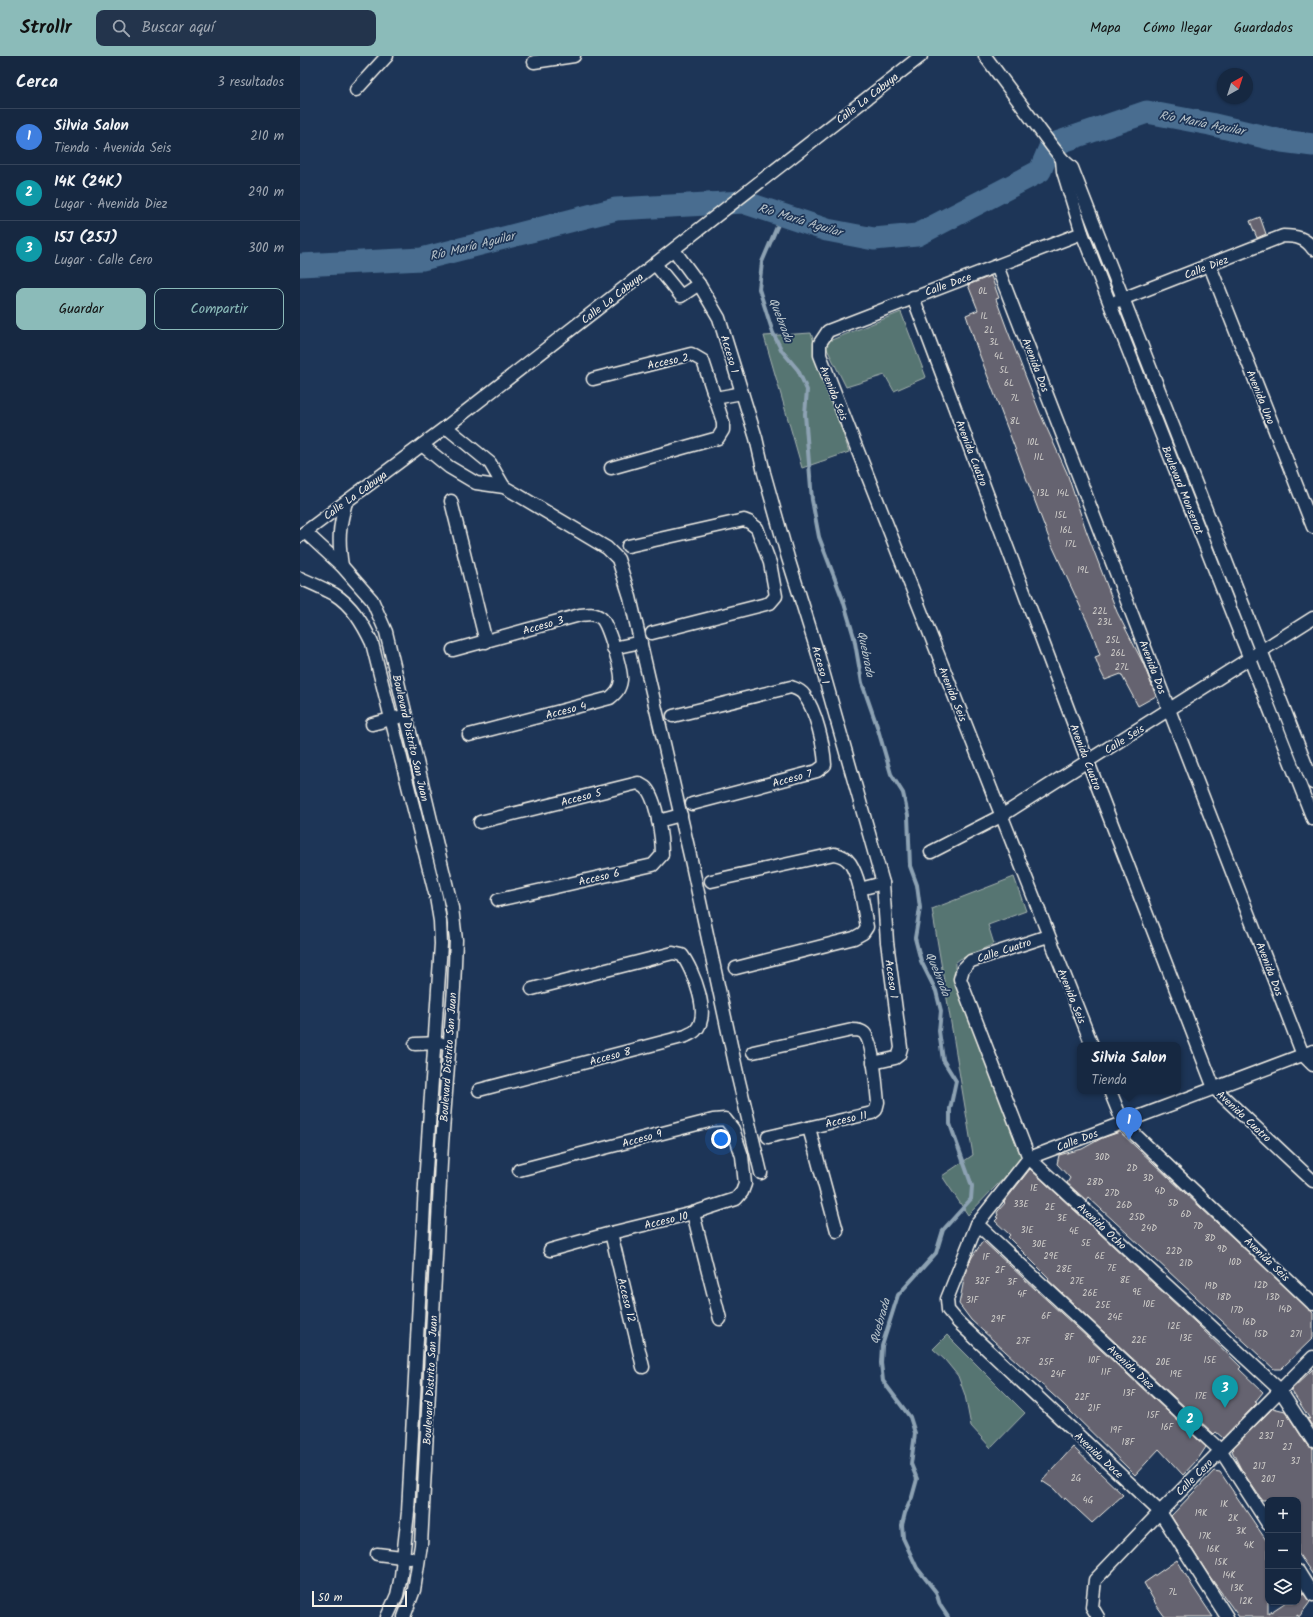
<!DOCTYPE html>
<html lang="es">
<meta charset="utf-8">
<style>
body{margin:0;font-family:Kalam,sans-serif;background:#23344c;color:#f1f3f6}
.controls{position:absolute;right:12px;bottom:12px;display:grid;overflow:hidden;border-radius:8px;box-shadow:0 1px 3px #0004}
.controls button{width:36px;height:36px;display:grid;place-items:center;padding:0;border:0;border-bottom:1px solid #35445a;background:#162841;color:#f1f3f6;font:20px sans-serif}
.compass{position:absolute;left:917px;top:12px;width:36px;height:36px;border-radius:50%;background:#162841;box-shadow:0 1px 3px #0004;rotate:39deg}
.scale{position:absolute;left:12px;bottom:10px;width:95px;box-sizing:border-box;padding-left:4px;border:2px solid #f4f1e8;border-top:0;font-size:11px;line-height:14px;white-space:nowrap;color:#f4f1e8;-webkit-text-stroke:3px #1d3557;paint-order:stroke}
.you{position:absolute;left:421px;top:1083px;width:14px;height:14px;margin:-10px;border:3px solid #fff;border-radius:50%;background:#1a73e8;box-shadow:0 0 0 6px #1a73e833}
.badge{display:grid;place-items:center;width:26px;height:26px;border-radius:50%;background:#8bbbb9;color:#fff;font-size:13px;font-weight:700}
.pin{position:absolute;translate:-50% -33px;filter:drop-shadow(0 1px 2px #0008)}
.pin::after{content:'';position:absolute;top:21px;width:14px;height:12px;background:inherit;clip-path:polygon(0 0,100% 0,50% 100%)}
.popup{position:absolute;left:777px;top:986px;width:104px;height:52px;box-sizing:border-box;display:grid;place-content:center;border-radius:8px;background:#162841;filter:drop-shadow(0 1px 3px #0005);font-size:13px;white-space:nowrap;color:#9ea6b1}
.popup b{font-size:15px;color:#f1f3f6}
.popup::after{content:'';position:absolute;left:50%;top:100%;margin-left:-8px;border:8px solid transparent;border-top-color:#162841}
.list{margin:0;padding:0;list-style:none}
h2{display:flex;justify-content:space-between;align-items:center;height:52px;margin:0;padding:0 16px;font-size:17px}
h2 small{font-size:13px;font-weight:400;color:#9ea6b1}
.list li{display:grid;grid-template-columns:26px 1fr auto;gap:12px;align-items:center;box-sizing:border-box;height:56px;padding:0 16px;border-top:1px solid #35445a}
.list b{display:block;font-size:15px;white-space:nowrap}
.list p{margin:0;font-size:13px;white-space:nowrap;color:#9ea6b1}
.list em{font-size:13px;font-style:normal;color:#9ea6b1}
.actions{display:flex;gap:8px;padding:12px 16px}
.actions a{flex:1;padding:9px 0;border:1px solid #8bbbb9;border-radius:8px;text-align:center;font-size:14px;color:#8bbbb9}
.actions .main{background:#8bbbb9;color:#111}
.icon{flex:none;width:22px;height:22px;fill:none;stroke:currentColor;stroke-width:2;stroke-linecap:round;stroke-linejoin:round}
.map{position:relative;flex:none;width:1013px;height:1561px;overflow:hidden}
header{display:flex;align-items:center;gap:24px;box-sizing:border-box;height:56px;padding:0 20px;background:#8bbbb9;color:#111}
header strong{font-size:19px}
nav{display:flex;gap:22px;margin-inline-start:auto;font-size:14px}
.search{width:280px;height:36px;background:#23344c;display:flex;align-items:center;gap:10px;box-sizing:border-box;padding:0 14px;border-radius:8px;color:#9ea6b1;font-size:15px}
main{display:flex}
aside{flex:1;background:#162841}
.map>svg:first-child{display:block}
.green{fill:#567472;stroke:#a5b2ad}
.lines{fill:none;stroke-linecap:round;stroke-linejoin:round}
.stream{stroke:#8da2b3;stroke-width:4}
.river{stroke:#486d90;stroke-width:23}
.building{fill:#656470;stroke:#f4f1e8}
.minor-casing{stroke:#f4f1e8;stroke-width:15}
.minor{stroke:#1d3557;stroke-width:12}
.labels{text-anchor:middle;stroke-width:3.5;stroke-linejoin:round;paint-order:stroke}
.number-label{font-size:9px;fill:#d0ceca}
.street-label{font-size:11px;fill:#f4f1e8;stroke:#1d3557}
.water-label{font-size:12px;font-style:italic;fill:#b8c3c9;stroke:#1d3557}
</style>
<header>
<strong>Strollr</strong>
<div class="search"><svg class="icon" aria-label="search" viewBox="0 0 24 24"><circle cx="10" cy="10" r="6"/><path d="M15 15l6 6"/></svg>Buscar aquí</div>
<nav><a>Mapa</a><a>Cómo llegar</a><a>Guardados</a></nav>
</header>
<main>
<aside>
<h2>Cerca<small>3 resultados</small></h2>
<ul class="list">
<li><span class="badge" style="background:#3f7fe0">1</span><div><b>Silvia Salon</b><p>Tienda · Avenida Seis</p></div><em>210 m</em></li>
<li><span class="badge" style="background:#0f9aa8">2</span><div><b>14K (24K)</b><p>Lugar · Avenida Diez</p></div><em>290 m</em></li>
<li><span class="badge" style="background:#0f9aa8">3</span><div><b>15J (25J)</b><p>Lugar · Calle Cero</p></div><em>300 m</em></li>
</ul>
<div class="actions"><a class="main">Guardar</a><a>Compartir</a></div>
</aside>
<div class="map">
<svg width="1013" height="1561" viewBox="0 0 1013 1561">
<rect width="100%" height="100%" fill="#1d3557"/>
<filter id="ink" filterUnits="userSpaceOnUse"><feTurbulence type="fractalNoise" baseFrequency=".025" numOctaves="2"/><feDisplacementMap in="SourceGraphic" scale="8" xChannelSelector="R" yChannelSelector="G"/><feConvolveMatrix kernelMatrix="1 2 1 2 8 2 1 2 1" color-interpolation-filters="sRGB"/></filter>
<g filter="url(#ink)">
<g class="green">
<path d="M601,256L626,321L594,335L585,319L546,331L524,287Z"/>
<path d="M511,277L549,396L502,412L464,280Z"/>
<path d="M714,821L726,855L688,869L694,888L660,903L655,907V913L723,1102L668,1159L642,1120L673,1099L632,853Z"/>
<path d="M647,1279L725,1357L691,1392L671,1370L665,1339L658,1320L645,1304L633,1293Z"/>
</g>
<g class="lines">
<path class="stream" d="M482,159L462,206L459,233L473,277L482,295L498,314L507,334L505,358L512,444L519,481L543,544L554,581L562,627L577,670L591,718L603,737L608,759L610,810L617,829L620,852L615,882L621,905L636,935L641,955L639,975L643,1004L656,1025L650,1053V1068L672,1130L671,1143L643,1174L636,1197L598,1239L582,1290L581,1307L583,1325L610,1361L615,1377L611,1408L617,1423L612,1441L605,1457L602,1469L603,1482L617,1512L636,1536L640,1549L648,1561"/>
<path class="river" d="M0,209L122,203L316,153L443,146L527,174L574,183L617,179L740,115L751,89L847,56L910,68L982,85L1013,89"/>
</g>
<g class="building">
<path d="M960,161L966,178L957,182L950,165Z"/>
<path d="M691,220L699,242L696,243L707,273L740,357L767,417L786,474L817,556L843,607L856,640L838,650L821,618L805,624L800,614L795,601L800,599L792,576L750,485L677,292L666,259L678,254L668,229Z"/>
<path d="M820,1076L1013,1257V1282L981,1313H974L788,1141L786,1144L767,1127L770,1122L757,1108L759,1099L782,1093L802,1082Z"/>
<path d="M730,1113L895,1266L941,1311L939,1313L963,1336L955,1346L957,1347L923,1382L916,1376L914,1378L748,1224L749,1222L708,1181L710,1179L695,1165L698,1162L696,1161L698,1159L697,1157L698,1155L705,1147L704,1146Z"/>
<path d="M683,1185L906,1391L898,1403L883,1419L859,1393L835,1419L763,1348L671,1264L659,1248L666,1214L672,1201Z"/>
<path d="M1013,1313V1371L1007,1362L1010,1363L991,1334Z"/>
<path d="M973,1352L985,1355L1007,1389L1013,1392V1519L998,1497V1444H962L941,1413L932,1395L934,1393L933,1392Z"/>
<path d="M773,1391L823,1439L792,1467L765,1442L764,1444L754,1433L742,1425Z"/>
<path d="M914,1415L920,1416L968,1487V1558L986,1546H998V1539L1002,1536L1010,1546L999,1561H998V1559L995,1561H939L908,1518L871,1460Z"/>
<path d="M877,1504L893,1531L913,1561H865L857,1550L844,1527Z"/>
</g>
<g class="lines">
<g class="minor-casing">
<g id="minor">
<path d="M685,0L751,89L762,103L772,112L1013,727"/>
<path d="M234,6L274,0"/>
<path d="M56,34L87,0"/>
<path d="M762,103L763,115L782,177L1013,763"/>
<path d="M782,177L528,275L520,287V299L792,989"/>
<path d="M374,194L399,228L419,262L456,382L464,417L488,502L518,598L583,827L587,886L601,992L599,999L595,1002L573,1007"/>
<path d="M355,208L381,240L399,228"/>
<path d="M697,210L1003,999L1013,1009"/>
<path d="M910,210L1013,471"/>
<path d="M613,241L788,706L914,1032L1013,1125"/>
<path d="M817,245L983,180C996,180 1006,182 1013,193"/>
<path d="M293,323L391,298L403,305L423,366V374L418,382L311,412"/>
<path d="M415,342L442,337"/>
<path d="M146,371L190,407L204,431"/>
<path d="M122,389L149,411L176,427L204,431L218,439L307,492L318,503L330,541L391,804L437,1017L461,1117"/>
<path d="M151,445L186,586"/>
<path d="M5,476L42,510L72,544L86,576L152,852L156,884L154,932L142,1088L121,1489L114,1534L104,1561"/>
<path d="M0,480L146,371L621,0"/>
<path d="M328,490L444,464L449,466L457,472L470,507L476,540L470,547L352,577"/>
<path d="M42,510C38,484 39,471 46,446"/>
<path d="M0,522C11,527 23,532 34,538C52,549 63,568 72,587L136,841L140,865L141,888L125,1129L108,1456L101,1520L97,1539L87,1561"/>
<path d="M313,592L341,586"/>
<path d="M153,594L280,559C288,558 294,557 301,562C308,568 322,615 321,624C320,633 316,637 310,642L169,679"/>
<path d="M373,660L491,631C496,633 501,634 504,639C516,654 524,690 525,709L517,715L392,748"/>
<path d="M72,668L99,661"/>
<path d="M358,765L381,759"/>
<path d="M180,766L338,727C341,729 344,730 346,732C357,744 362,783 362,799L353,809L198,844"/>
<path d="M631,796L701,760L1013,562"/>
<path d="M411,825L534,798C540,799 546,801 550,807C561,824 563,851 567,871L563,877L554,882L436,912"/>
<path d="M560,833L583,827"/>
<path d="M748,880L671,905L663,913L660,923L729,1102L980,1334L1013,1385"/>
<path d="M115,988L140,987"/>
<path d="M453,996L552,974C556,974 561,974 564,977C574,987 576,1031 578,1046L576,1054L572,1057L468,1081"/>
<path d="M179,1034L386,980C389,978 393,977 395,975C412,960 393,914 382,899L373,897L232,933"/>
<path d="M810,1035L823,1067L1013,1248"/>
<path d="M509,1072L537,1175"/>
<path d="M219,1114L413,1064L425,1063L433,1073L442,1100L445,1128L442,1136L436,1143L393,1157L311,1177L250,1194"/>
<path d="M393,1157L420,1263"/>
<path d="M677,1168L921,1395L968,1468"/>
<path d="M311,1177L343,1311"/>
<path d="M77,1498L110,1502"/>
<path d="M998,1515L1013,1539"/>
<path d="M798,1561L792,1551L795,1524L860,1456L1013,1301"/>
<path d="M927,1561L860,1456L658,1266L648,1254L647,1243L677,1168L729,1102L1013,995"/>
</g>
</g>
<use href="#minor" class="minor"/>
</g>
</g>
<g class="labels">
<g class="number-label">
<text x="683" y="238">0L</text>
<text x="684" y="263">1L</text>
<text x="689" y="277">2L</text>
<text x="694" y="289">3L</text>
<text x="699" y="303">4L</text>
<text x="704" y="317">5L</text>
<text x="709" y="330">6L</text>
<text x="715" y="345">7L</text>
<text x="715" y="368">8L</text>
<text x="733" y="389">10L</text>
<text x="739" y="404">11L</text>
<text x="743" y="440">13L</text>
<text x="763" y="440">14L</text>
<text x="761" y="462">15L</text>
<text x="766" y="477">16L</text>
<text x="771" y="491">17L</text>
<text x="783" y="517">19L</text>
<text x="800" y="558">22L</text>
<text x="805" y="569">23L</text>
<text x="813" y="587">25L</text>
<text x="818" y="600">26L</text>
<text x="822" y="614">27L</text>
<text x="802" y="1104">30D</text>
<text x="832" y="1115">2D</text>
<text x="848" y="1125">3D</text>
<text x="795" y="1129">28D</text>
<text x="734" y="1135">1E</text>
<text x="860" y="1138">4D</text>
<text x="812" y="1140">27D</text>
<text x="873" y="1150">5D</text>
<text x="721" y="1151">33E</text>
<text x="824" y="1152">26D</text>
<text x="750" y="1154">2E</text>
<text x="886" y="1161">6D</text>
<text x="837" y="1164">25D</text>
<text x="762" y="1165">3E</text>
<text x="898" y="1173">7D</text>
<text x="849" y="1175">24D</text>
<text x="727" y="1177">31E</text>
<text x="774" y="1178">4E</text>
<text x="910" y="1185">8D</text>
<text x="786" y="1190">5E</text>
<text x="739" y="1191">30E</text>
<text x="922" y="1196">9D</text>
<text x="874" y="1198">22D</text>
<text x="751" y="1203">29E</text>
<text x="800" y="1203">6E</text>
<text x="686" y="1204">1F</text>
<text x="935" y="1209">10D</text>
<text x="886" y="1210">21D</text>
<text x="812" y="1215">7E</text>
<text x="764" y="1216">28E</text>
<text x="700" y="1217">2F</text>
<text x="825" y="1227">8E</text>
<text x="682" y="1228">32F</text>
<text x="777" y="1228">27E</text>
<text x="712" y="1229">3F</text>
<text x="961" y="1232">12D</text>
<text x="911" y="1233">19D</text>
<text x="837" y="1239">9E</text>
<text x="790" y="1240">26E</text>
<text x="722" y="1241">4F</text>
<text x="924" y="1244">18D</text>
<text x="973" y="1244">13D</text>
<text x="672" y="1247">31F</text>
<text x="849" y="1251">10E</text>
<text x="803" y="1252">25E</text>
<text x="985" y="1256">14D</text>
<text x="937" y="1257">17D</text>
<text x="746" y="1263">6F</text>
<text x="815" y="1264">24E</text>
<text x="698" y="1266">29F</text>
<text x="949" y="1269">16D</text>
<text x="874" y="1273">12E</text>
<text x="961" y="1281">15D</text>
<text x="996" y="1281">27I</text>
<text x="769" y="1284">8F</text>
<text x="886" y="1285">13E</text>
<text x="839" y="1287">22E</text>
<text x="723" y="1288">27F</text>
<text x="794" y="1307">10F</text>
<text x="910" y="1307">15E</text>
<text x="746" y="1309">25F</text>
<text x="863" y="1309">20E</text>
<text x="806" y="1319">11F</text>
<text x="758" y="1321">24F</text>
<text x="876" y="1321">19E</text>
<text x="829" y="1340">13F</text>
<text x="901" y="1343">17E</text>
<text x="782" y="1344">22F</text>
<text x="794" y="1355">21F</text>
<text x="853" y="1362">15F</text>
<text x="980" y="1371">1J</text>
<text x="867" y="1374">16F</text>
<text x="816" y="1377">19F</text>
<text x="966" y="1383">23J</text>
<text x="828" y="1389">18F</text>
<text x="987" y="1394">2J</text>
<text x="995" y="1408">3J</text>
<text x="959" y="1413">21J</text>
<text x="776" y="1425">2G</text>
<text x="968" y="1426">20J</text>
<text x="788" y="1447">4G</text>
<text x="924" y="1451">1K</text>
<text x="901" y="1460">19K</text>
<text x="933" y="1465">2K</text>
<text x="941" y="1478">3K</text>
<text x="905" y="1483">17K</text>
<text x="949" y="1492">4K</text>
<text x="913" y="1496">16K</text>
<text x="921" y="1509">15K</text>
<text x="929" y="1522">14K</text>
<text x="937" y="1535">13K</text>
<text x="873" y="1539">7L</text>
<text x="946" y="1548">12K</text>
</g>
<g class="street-label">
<text transform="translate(567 42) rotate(-38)" y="4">Calle La Cabuya</text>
<text transform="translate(906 211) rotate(-21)" y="4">Calle Diez</text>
<text transform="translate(648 228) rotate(-20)" y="4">Calle Doce</text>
<text transform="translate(312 242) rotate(-38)" y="4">Calle La Cabuya</text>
<text transform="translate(430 298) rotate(73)" y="4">Acceso 1</text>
<text transform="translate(368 305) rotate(-12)" y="4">Acceso 2</text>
<text transform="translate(736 309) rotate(69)" y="4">Avenida Dos</text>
<text transform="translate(534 337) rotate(68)" y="4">Avenida Seis</text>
<text transform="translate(961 341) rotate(68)" y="4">Avenida Uno</text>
<text transform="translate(672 397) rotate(69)" y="4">Avenida Cuatro</text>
<text transform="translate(883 434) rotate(68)" y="4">Boulevard Monserrat</text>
<text transform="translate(55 439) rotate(-36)" y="4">Calle La Cabuya</text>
<text transform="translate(243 569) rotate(-16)" y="4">Acceso 3</text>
<text transform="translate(521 609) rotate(74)" y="4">Acceso 1</text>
<text transform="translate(853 611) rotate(69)" y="4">Avenida Dos</text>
<text transform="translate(653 638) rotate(68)" y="4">Avenida Seis</text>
<text transform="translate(266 654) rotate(-14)" y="4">Acceso 4</text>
<text transform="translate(111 682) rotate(77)" y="4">Boulevard Distrito San Juan</text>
<text transform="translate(824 683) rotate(-32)" y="4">Calle Seis</text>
<text transform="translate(786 701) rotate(69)" y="4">Avenida Cuatro</text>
<text transform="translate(492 722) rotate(-15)" y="4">Acceso 7</text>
<text transform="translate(281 741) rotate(-14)" y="4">Acceso 5</text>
<text transform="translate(299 821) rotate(-13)" y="4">Acceso 6</text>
<text transform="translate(704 894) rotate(-18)" y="4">Calle Cuatro</text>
<text transform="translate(970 913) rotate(69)" y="4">Avenida Dos</text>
<text transform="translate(592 923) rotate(82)" y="4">Acceso 1</text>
<text transform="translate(772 940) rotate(68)" y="4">Avenida Seis</text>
<text transform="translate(310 1000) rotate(-15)" y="4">Acceso 8</text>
<text transform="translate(148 1001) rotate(-86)" y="4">Boulevard Distrito San Juan</text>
<text transform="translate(944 1060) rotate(43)" y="4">Avenida Cuatro</text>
<text transform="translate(546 1063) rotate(-13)" y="4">Acceso 11</text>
<text transform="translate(342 1082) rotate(-15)" y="4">Acceso 9</text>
<text transform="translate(777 1084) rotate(-21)" y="4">Calle Dos</text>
<text transform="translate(366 1164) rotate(-13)" y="4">Acceso 10</text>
<text transform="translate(802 1170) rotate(43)" y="4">Avenida Ocho</text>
<text transform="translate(967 1203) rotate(44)" y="4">Avenida Seis</text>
<text transform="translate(327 1244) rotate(76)" y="4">Acceso 12</text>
<text transform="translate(831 1311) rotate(43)" y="4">Avenida Diez</text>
<text transform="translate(130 1324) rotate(-87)" y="4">Boulevard Distrito San Juan</text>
<text transform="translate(799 1399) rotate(43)" y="4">Avenida Doce</text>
<text transform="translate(894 1421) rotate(-45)" y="4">Calle Cero</text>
</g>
<g class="water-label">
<text transform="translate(902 67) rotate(11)" y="4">Río María Aguilar</text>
<text transform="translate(500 164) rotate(17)" y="4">Río María Aguilar</text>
<text transform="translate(172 190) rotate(-14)" y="4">Río María Aguilar</text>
<text transform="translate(481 264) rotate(69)" y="4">Quebrada</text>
<text transform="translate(566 598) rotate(79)" y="4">Quebrada</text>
<text transform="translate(638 918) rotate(68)" y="4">Quebrada</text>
<text transform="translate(580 1265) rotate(-74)" y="4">Quebrada</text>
</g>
</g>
</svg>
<div class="controls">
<button>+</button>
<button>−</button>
<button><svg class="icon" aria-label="layers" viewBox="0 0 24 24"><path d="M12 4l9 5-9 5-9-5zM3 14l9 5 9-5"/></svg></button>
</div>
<svg class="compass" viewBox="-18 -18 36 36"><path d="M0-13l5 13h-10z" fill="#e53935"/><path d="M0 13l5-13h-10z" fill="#9ea6b1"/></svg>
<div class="scale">50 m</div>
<div class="you"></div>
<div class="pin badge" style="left:829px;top:1084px;background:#3f7fe0">1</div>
<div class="popup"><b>Silvia Salon</b>Tienda</div>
<div class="pin badge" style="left:890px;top:1383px;background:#0f9aa8">2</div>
<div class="pin badge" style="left:925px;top:1352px;background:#0f9aa8">3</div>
</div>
</main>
